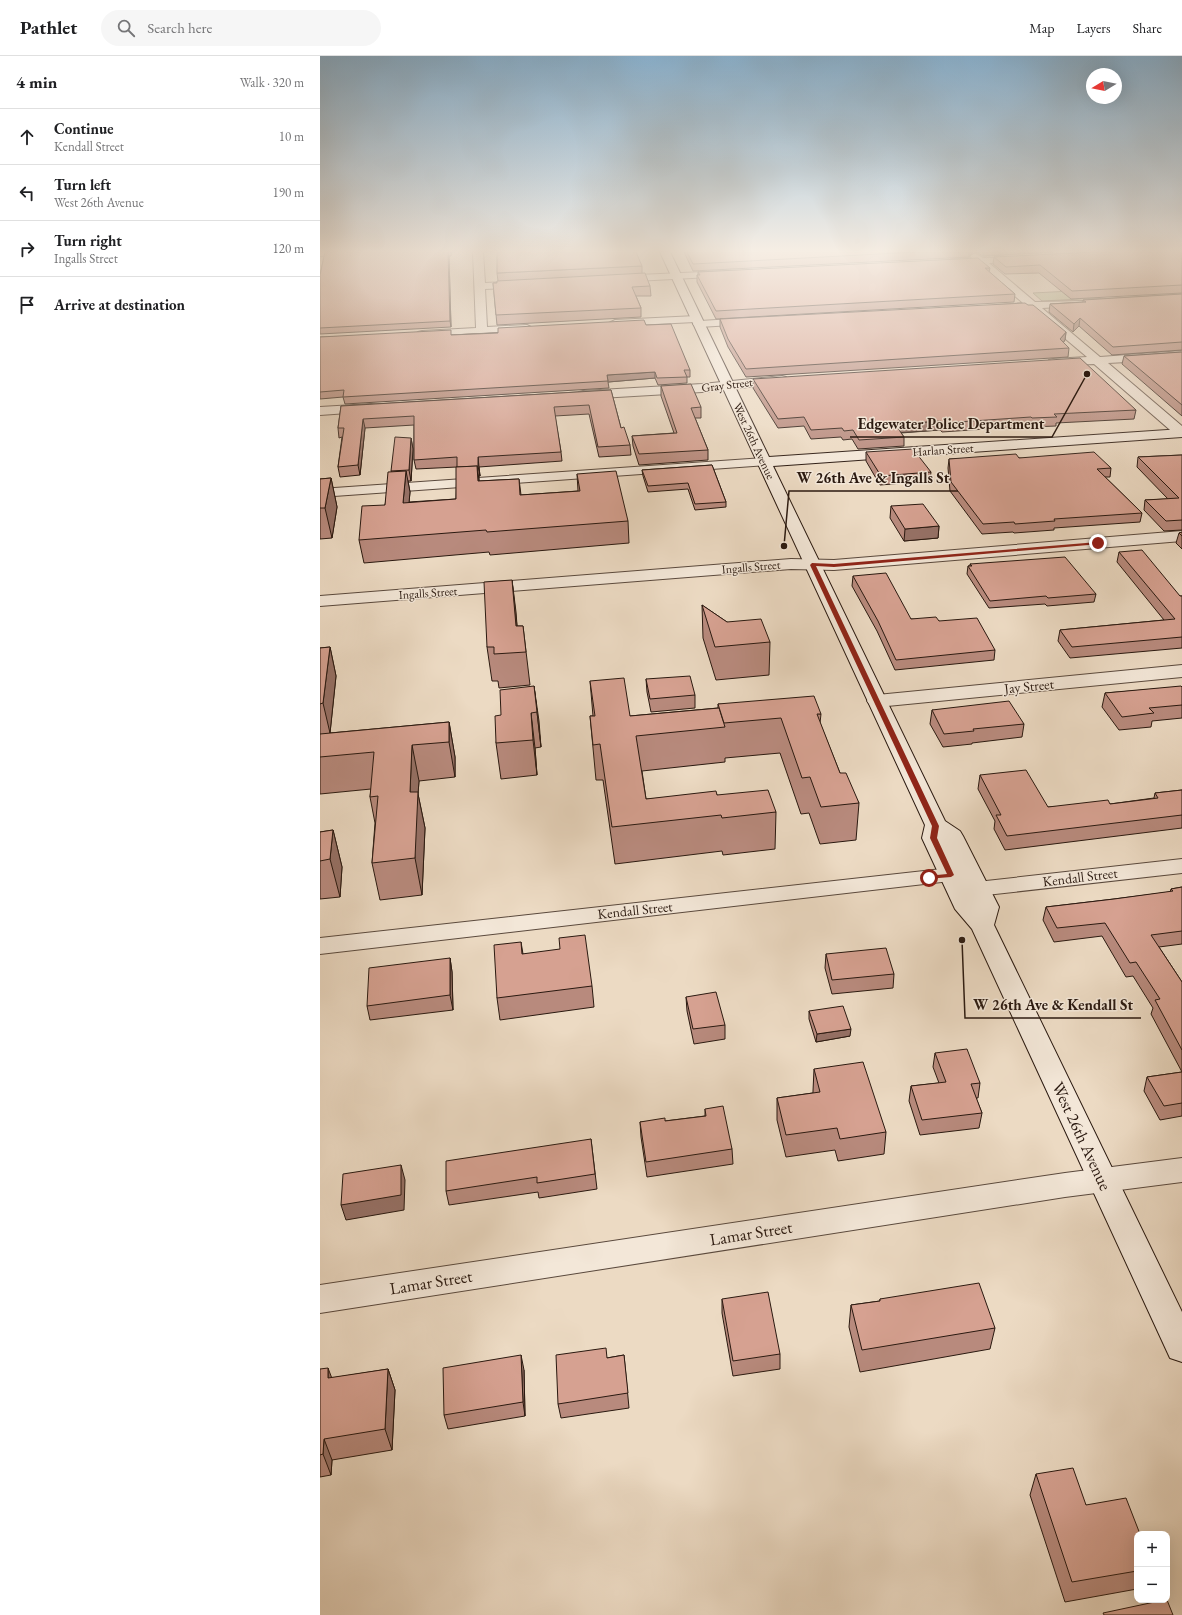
<!DOCTYPE html>
<meta charset="utf-8">
<style>
body{margin:0;font-family:"EB Garamond",serif;background:#f6f6f6;color:#202124}
.controls{position:absolute;right:12px;bottom:12px;display:grid;overflow:hidden;border-radius:8px;box-shadow:0 4px 16px #0002}
.controls button{width:36px;height:36px;display:grid;place-items:center;padding:0;border:0;border-bottom:1px solid #e0e0e0;background:#fff;color:#202124;font:20px sans-serif}
.compass{position:absolute;left:766px;top:12px;width:36px;height:36px;border-radius:50%;background:#fff;box-shadow:0 4px 16px #0002;rotate:260deg}
.stop{position:absolute;width:12px;height:12px;margin:-9px;border:3px solid #8f2418;border-radius:50%;background:#fff}
.stop.end{background:#8f2418;border-color:#fff;box-shadow:0 1px 4px #0008}
.list{margin:0;padding:0;list-style:none}
h2{display:flex;justify-content:space-between;align-items:center;height:52px;margin:0;padding:0 16px;font-size:17px}
h2 small{font-size:13px;font-weight:400;color:#757577}
.list li{display:grid;grid-template-columns:26px 1fr auto;gap:12px;align-items:center;box-sizing:border-box;height:56px;padding:0 16px;border-top:1px solid #e0e0e0}
.list b{display:block;font-size:15px;white-space:nowrap}
.list p{margin:0;font-size:13px;white-space:nowrap;color:#757577}
.list em{font-size:13px;font-style:normal;color:#757577}
.icon{flex:none;width:22px;height:22px;fill:none;stroke:currentColor;stroke-width:2;stroke-linecap:round;stroke-linejoin:round}
.map{position:relative;flex:none;width:862px;height:1559px;overflow:hidden}
header{display:flex;align-items:center;gap:24px;box-sizing:border-box;height:56px;padding:0 20px;background:#fff;border-bottom:1px solid #e0e0e0}
header strong{font-size:19px}
nav{display:flex;gap:22px;margin-inline-start:auto;font-size:14px}
.search{width:280px;height:36px;background:#f6f6f6;display:flex;align-items:center;gap:10px;box-sizing:border-box;padding:0 14px;border-radius:22px;color:#757577;font-size:15px}
main{display:flex}
aside{flex:1;background:#fff}
.map>svg:first-child{display:block}
.green{fill:#b6c095;stroke:#706c52}
.lines{fill:none;stroke-linecap:round;stroke-linejoin:round}
.street-casing{stroke:#5a493d;stroke-width:2}
.secondary-casing{stroke:#2a1910;stroke-width:2}
.street{fill:#f3e7d8;fill-rule:evenodd}
.secondary{fill:#f3e7d8;fill-rule:evenodd}
.wall{fill:#b88a7d;stroke:#2a1910}
.shaded-wall{fill:#967166;stroke:#2a1910}
.building{fill:#d6a191;stroke:#2a1910}
.route{fill:#8f2418}
.labels{text-anchor:middle;stroke-width:3;stroke-linejoin:round;paint-order:stroke}
.far-street-label{font-size:12px;fill:#2a1910;stroke:#f3e7d8}
.street-label{font-size:14px;fill:#2a1910;stroke:#f3e7d8}
.near-street-label{font-size:17px;fill:#2a1910;stroke:#f3e7d8}
.leader{fill:none;stroke:#2a1910;stroke-width:1.5}
.callout-dot{fill:#2a1910;stroke:#f3e7d8;stroke-width:1.5}
.callout-label{font-size:15px;text-anchor:middle;font-weight:bold;fill:#2a1910;stroke:#f3e7d8;stroke-width:3;stroke-linejoin:round;paint-order:stroke}
</style>
<header>
<strong>Pathlet</strong>
<div class="search"><svg class="icon" aria-label="search" viewBox="0 0 24 24"><circle cx="10" cy="10" r="6"/><path d="M15 15l6 6"/></svg>Search here</div>
<nav><a>Map</a><a>Layers</a><a>Share</a></nav>
</header>
<main>
<aside>
<h2>4 min<small>Walk · 320 m</small></h2>
<ul class="list">
<li><svg class="icon" aria-label="ahead" viewBox="0 0 24 24"><path d="M12 20V5M6 11l6-6 6 6"/></svg><div><b>Continue</b><p>Kendall Street</p></div><em>10 m</em></li>
<li><svg class="icon" aria-label="left" viewBox="0 0 24 24"><path d="M17 20v-9H6M10 6l-5 5 5 5"/></svg><div><b>Turn left</b><p>West 26th Avenue</p></div><em>190 m</em></li>
<li><svg class="icon" aria-label="right" viewBox="0 0 24 24"><path d="M7 20v-9h11M14 6l5 5-5 5"/></svg><div><b>Turn right</b><p>Ingalls Street</p></div><em>120 m</em></li>
<li><svg class="icon" aria-label="arrive" viewBox="0 0 24 24"><path d="M6 21V4h12l-3 4 3 4H6"/></svg><div><b>Arrive at destination</b></div></li>
</ul>
</aside>
<div class="map">
<svg width="862" height="1559" viewBox="0 0 862 1559">
<rect width="100%" height="100%" fill="#ecdac3"/>
<filter id="stains"><feTurbulence type="fractalNoise" baseFrequency=".005" numOctaves="4"/><feColorMatrix values="0 0 0 0 .2 0 0 0 0 .09 0 0 0 0 .02 0 0 0 .5 -.17"/></filter>
<radialGradient id="worn" r=".72"><stop offset=".6" stop-color="#630" stop-opacity="0"/><stop offset="1" stop-color="#630" stop-opacity=".3"/></radialGradient>
<path class="green" d="M770,234L781,242L722,245L713,237Z"/>
<g class="lines">
<g class="street-casing">
<g id="street">
<path d="M0,196H22L18,199L0,200Z"/>
<path d="M153,196H163L165,227L202,225L207,228L202,231L165,233L167,271L207,269L213,272L207,275L98,280L96,278L98,276L102,275L156,272Z"/>
<path d="M655,197L663,202L706,201L708,203L706,205L703,206L669,207L715,246L763,245L764,247L763,249L759,250L722,252L780,301L862,295V303L788,307L862,370V381L857,380L774,308L729,310L727,307L729,304L733,303L767,301L710,253H679L678,251L679,249L703,247L658,208L632,209L627,206L632,203L652,202L650,200Z"/>
<path d="M406,215L411,218L410,220L296,226L291,223L296,220Z"/>
<path d="M376,260L380,261L381,263L380,265L429,262L434,265L429,268L379,271L375,270L373,268L375,266L295,270L289,267L295,264Z"/>
<path d="M462,320L466,321L468,324L466,327L382,336L263,343L259,342L257,339L259,336L263,335L382,328Z"/>
<path d="M51,348L56,349L57,352L56,355L0,359V351Z"/>
<path d="M444,402L449,403L451,406L449,409L0,441V433Z"/>
<path d="M862,475V485L514,514L471,513L0,550V540L471,503L514,504Z"/>
<path d="M862,609V621L557,651L550,649L547,645L550,641L557,639Z"/>
<path d="M862,803V817L657,840L649,838L645,833L649,828L657,826Z"/>
<path d="M631,812L639,814L642,819L639,824L0,898V882Z"/>
<path d="M862,1102V1126L745,1141L0,1257V1229L745,1117Z"/>
</g>
</g>
<g class="secondary-casing">
<path id="secondary" d="M340,196H350L449,401L862,373V381L453,410L625,765L640,775L643,780L679,851L674,869L862,1256V1306L850,1302L652,873L635,853L602,782L605,769Z"/>
</g>
<use href="#street" class="street"/>
<use href="#secondary" class="secondary"/>
</g>
<g class="wall">
<path d="M5,196H132L131,200H129L131,271L0,278V219Z"/>
<path d="M364,196H653L649,201L373,215Z"/>
<path d="M656,196H733L663,200Z"/>
<path d="M862,196V237L751,243L719,217L685,218L673,208L674,201Z"/>
<path d="M322,210V217L330,230L331,240H316L321,252V261L177,269L173,227H177L178,225L177,217Z"/>
<path d="M670,212L669,216L695,238L694,246L396,263L377,226V219H378V216Z"/>
<path d="M862,238V294L792,299L759,270L753,276L729,256L730,248L763,246V244Z"/>
<path d="M400,263L746,276L745,284L743,287L749,292L748,301L426,321L408,291L400,271Z"/>
<path d="M326,269L370,314V321H367V327L338,329L335,322L288,326L289,332L25,348L23,341L0,343V281L131,279Z"/>
<path d="M862,296V360L802,308L804,300Z"/>
<path d="M433,323L816,354L814,363L736,367V370L711,371L709,370L622,376L620,374L581,377L584,381V390L538,393L532,383L523,384L521,381L491,383L484,370L458,372L433,332Z"/>
<path d="M341,330L381,351V362H375L388,394V404L319,409L313,390L312,380L354,377L341,340Z"/>
<path d="M291,334L301,372L310,389L311,399L279,401L269,358L235,360L241,396L242,405L159,411L160,420H159V425L199,423L201,439L258,435L257,418L308,465L309,487L170,499L169,496L44,507L39,484L65,449L71,416L91,382L93,393L91,425H88L90,436L89,446L136,443L137,411L96,413L94,404V369L45,372L40,419L20,421L18,411L22,381L19,382L18,372L21,350Z"/>
<path d="M546,396L611,416L610,425L560,429L546,405Z"/>
<path d="M862,399V474L844,475L824,454L825,444L848,443L817,411L818,401Z"/>
<path d="M699,402L791,412L790,421H785L822,457L820,466L734,472V474L694,477L693,476L662,478L630,435L628,412L629,403Z"/>
<path d="M392,409L406,446V451L375,454L368,433L328,436L323,420L322,414Z"/>
<path d="M11,422L17,451L12,482L0,483V423Z"/>
<path d="M571,450L619,470L618,482L584,485L570,462Z"/>
<path d="M862,476V493L856,487L859,477Z"/>
<path d="M799,496L860,540H862V592L750,602L738,585L740,574L844,564L797,506Z"/>
<path d="M650,508L776,538L774,546L727,550L725,548L669,552L647,518L648,510H650Z"/>
<path d="M533,520L591,563L619,565L675,594L674,604L575,614L557,575L532,530Z"/>
<path d="M192,524L197,570H203L210,629L179,632L178,625H172L167,591Z"/>
<path d="M382,549L407,566L450,586L449,619L396,624L383,582Z"/>
<path d="M10,591L16,620L10,677L129,666L135,701V721L99,725L98,738L105,772L102,839L60,844L52,807L55,767L50,741L51,733L0,738V592Z"/>
<path d="M326,623L375,639V652L331,656L327,636Z"/>
<path d="M270,625L310,660L398,652V648L501,658L500,667L520,717L539,747L536,784L500,788L489,757L481,758L460,697L405,702V706L322,715L326,743L397,739L456,756L455,793L403,799L402,795L295,808L283,724H276L270,660H273Z"/>
<path d="M214,630L221,691L215,692L217,719L181,723L176,687L181,659Z"/>
<path d="M862,631V662L832,665L831,671L799,674L782,651L785,637Z"/>
<path d="M612,654L704,668L702,681L652,687V688L623,691L610,668Z"/>
<path d="M660,719L728,751L790,748L834,742L835,737L862,734V772L685,794L674,773L675,765L658,733Z"/>
<path d="M13,774L22,811L20,841L0,843V776Z"/>
<path d="M862,831V888L839,891L862,926V1060L840,1064L824,1035L827,1021L862,1016L831,958L833,952L813,920L806,921L782,880L734,886L723,864L726,851L794,843L850,836L851,833Z"/>
<path d="M201,886L203,898L272,930L274,951L180,964L177,942Z"/>
<path d="M506,898L574,918L573,932L512,938L505,912Z"/>
<path d="M130,902L132,916L133,954L50,964L47,950Z"/>
<path d="M366,941L405,969V983L374,988L367,955Z"/>
<path d="M489,955L530,980L496,986L489,963Z"/>
<path d="M615,997L660,1027L658,1042H656L662,1057L659,1072L600,1079L589,1045L591,1030L619,1027L613,1011Z"/>
<path d="M494,1013L566,1076L564,1098L518,1105L515,1094L466,1101L457,1064V1042L493,1037V1035Z"/>
<path d="M385,1053L412,1093L413,1108L327,1121L321,1081L320,1066L345,1065L385,1060Z"/>
<path d="M271,1083L277,1133L219,1142L218,1136L129,1149L126,1135Z"/>
<path d="M402,1243L460,1298V1313L413,1320L402,1257Z"/>
<path d="M560,1243L675,1272L670,1293L540,1316L529,1271L531,1249L560,1245Z"/>
<path d="M304,1299L309,1352L241,1362L238,1348L287,1302Z"/>
<path d="M0,1313L12,1322L68,1313L75,1334L72,1394L12,1404L11,1419L0,1421Z"/>
<path d="M204,1314L205,1360L128,1373L124,1359Z"/>
<path d="M716,1418L766,1449L817,1478V1533L745,1546L710,1439Z"/>
</g>
<g class="shaded-wall">
<path d="M128,196L129,200L131,271L130,265Z"/>
<path d="M649,196H653L649,201Z"/>
<path d="M664,196H733L663,200Z"/>
<path d="M760,262L759,270L753,276L754,268Z"/>
<path d="M746,276L745,284L739,292L740,283Z"/>
<path d="M335,316V322L288,326L287,319Z"/>
<path d="M43,363L45,372L40,419L38,409Z"/>
<path d="M621,365L620,374L575,377V368Z"/>
<path d="M91,382L93,393L91,425L89,414Z"/>
<path d="M158,401L159,411L160,420L158,410Z"/>
<path d="M157,410L160,431L158,425Z"/>
<path d="M86,415L90,436L87,469L83,447Z"/>
<path d="M11,422L17,451L12,482L5,452Z"/>
<path d="M619,470L618,482L584,485L585,473Z"/>
<path d="M192,524L196,556L199,596L196,570Z"/>
<path d="M10,591L16,620L10,677L3,647Z"/>
<path d="M214,630L219,665L221,691L217,656Z"/>
<path d="M211,657L215,692L217,719L213,684Z"/>
<path d="M129,666L135,701V721L129,686Z"/>
<path d="M92,689L99,725L98,738L105,772L102,839L95,802L90,736Z"/>
<path d="M13,774L22,811L20,841L10,803Z"/>
<path d="M130,902L132,916L133,954L130,939Z"/>
<path d="M531,973L530,980L496,986L497,978Z"/>
<path d="M81,1109L85,1124L84,1154L26,1164L21,1149Z"/>
<path d="M201,1299L204,1314L205,1360L203,1346Z"/>
<path d="M8,1312L16,1333L8,1322Z"/>
<path d="M68,1313L75,1334L72,1394L65,1373Z"/>
<path d="M4,1383L12,1404L11,1419L3,1398Z"/>
</g>
<g class="building">
<path d="M5,196H128L130,265L0,272V219Z"/>
<path d="M177,196H316L322,210L177,217Z"/>
<path d="M367,196H596L373,208Z"/>
<path d="M774,196H862V229L752,235L720,209L686,211L674,201Z"/>
<path d="M658,202L670,212H665L695,238L396,255L377,219H380L378,216Z"/>
<path d="M325,217L330,230L312,231L321,252L176,259L173,227H177V225Z"/>
<path d="M862,238V286L793,291L760,262L754,268L730,248L766,246L763,244Z"/>
<path d="M705,247L708,249H713L746,276L740,283L749,292L426,313L408,283L400,263Z"/>
<path d="M324,264L326,269L351,268L370,314H364L367,321L337,322L335,316L287,319L288,325L23,341L24,334L0,336V281L131,274V279L178,277V272Z"/>
<path d="M862,296V349L804,300Z"/>
<path d="M760,302L816,354L734,358L737,361L712,362L711,361L623,367L621,365L575,368L584,381L539,384L533,374L524,375L522,372L491,374L484,361L458,363L433,323Z"/>
<path d="M371,328L381,351L371,352L388,394L319,398L312,380L357,377L341,330Z"/>
<path d="M291,334L301,372L304,371L310,389L278,391L269,349L234,351L241,396L158,401V410L137,411V401L94,404V360L43,363L38,409L18,411L24,372H18L21,350Z"/>
<path d="M75,381L91,382L89,414L71,415Z"/>
<path d="M593,393L611,416L561,420L546,396Z"/>
<path d="M774,396L791,412L777,413L822,457L734,463L735,465L695,468L694,466L663,468L631,426L629,403L696,398L699,402Z"/>
<path d="M862,399V464L846,465L825,444L859,442L818,401Z"/>
<path d="M392,409L406,446L375,448L368,427L328,430L322,414Z"/>
<path d="M157,410L158,425L199,423L200,439L260,435L257,418L296,415L308,465L167,476L166,474L39,484L42,450L65,449L68,416L86,415L83,447L136,443V411Z"/>
<path d="M11,422L5,452H0V423Z"/>
<path d="M603,448L619,470L585,473L571,450Z"/>
<path d="M862,476V480L859,477Z"/>
<path d="M822,494L860,540H862V581L752,591L740,574L855,563L799,496Z"/>
<path d="M745,501L776,538L728,542L726,540L670,545L648,510H652L650,508Z"/>
<path d="M566,517L591,563L616,561L619,565L657,562L675,594L576,604L558,565L533,520Z"/>
<path d="M192,524L196,570H203L206,596L174,598V591H167L164,526Z"/>
<path d="M382,549L407,566L441,563L450,586L395,591Z"/>
<path d="M10,591L3,647L0,648V592Z"/>
<path d="M370,620L375,639L330,643L326,623Z"/>
<path d="M304,622L310,660L399,652L405,671L316,680L326,743L396,735L397,739L448,734L456,756L402,762L401,759L292,771L280,688L273,689L270,660H275L270,625Z"/>
<path d="M214,630L217,656L211,657L213,684L176,687L175,660L181,659L180,634Z"/>
<path d="M861,630L862,631V649L829,652L834,657L802,661L785,637Z"/>
<path d="M494,640L501,658H497L520,717H526L539,747L501,751L490,721L482,722L461,662L404,667L398,648Z"/>
<path d="M689,645L704,668L653,673L654,675L624,678L612,654Z"/>
<path d="M129,666V686L92,689L90,736H98L95,802L52,807L58,740L50,741L54,696L0,701V678Z"/>
<path d="M706,714L728,751L788,744L790,748L838,742L835,737L862,734V759L687,780L676,759H681L660,719Z"/>
<path d="M13,774L10,803L0,805V776Z"/>
<path d="M862,831V875L831,879L862,926V994L835,944L840,943L816,906L810,907L785,867L737,872L726,851L794,843L853,835L851,833Z"/>
<path d="M265,879L272,930L177,942L174,889L201,886L202,898L240,893L239,882Z"/>
<path d="M566,892L574,918L512,924L506,898Z"/>
<path d="M130,902V939L47,950L49,912Z"/>
<path d="M396,936L405,969L373,973L366,941Z"/>
<path d="M523,950L531,973L497,978L489,955Z"/>
<path d="M647,993L660,1027L651,1028L662,1057L602,1064L591,1030L626,1026L615,997Z"/>
<path d="M543,1006L566,1076L520,1083L517,1072L466,1079L457,1042L500,1036L494,1013Z"/>
<path d="M862,1016V1047L844,1050L827,1021Z"/>
<path d="M403,1050L412,1093L326,1106L320,1066L345,1062V1065L386,1060L385,1053Z"/>
<path d="M271,1083L275,1118L217,1127V1121L126,1135V1105Z"/>
<path d="M81,1109V1139L21,1149L23,1118Z"/>
<path d="M659,1227L675,1272L542,1294L531,1249L560,1245V1243Z"/>
<path d="M448,1236L460,1298L413,1305L402,1243Z"/>
<path d="M286,1292L287,1302L304,1299L308,1337L238,1348L236,1299Z"/>
<path d="M201,1299L203,1346L124,1359L123,1312Z"/>
<path d="M8,1312V1322L68,1313L65,1373L4,1383L3,1398L0,1399V1313Z"/>
<path d="M753,1412L766,1449L806,1442L820,1478H817V1515L752,1526L716,1418Z"/>
<path d="M844,1544H847L853,1559H784L783,1557Z"/>
</g>
<linearGradient id="sky" x2="0" y2="1"><stop stop-color="#8ab6d7"/><stop offset="0.47" stop-color="#f6eee4"/><stop offset="1" stop-color="#f6eee4" stop-opacity="0"/></linearGradient>
<rect width="862" height="415" fill="url(#sky)"/>
<path class="route" d="M778,486L780,488L514,511L496,510L619,770L617,782L634,819L631,821L607,823V820L627,818L610,782L612,770L490,509L492,507L514,508Z"/>
<g class="labels">
<g class="far-street-label">
<text transform="translate(407 329) rotate(-7)" y="4">Gray Street</text>
<text transform="translate(434 385) rotate(65)" y="4">West 26th Avenue</text>
<text transform="translate(623 394) rotate(-4)" y="4">Harlan Street</text>
<text transform="translate(431 511) rotate(-5)" y="4">Ingalls Street</text>
<text transform="translate(108 537) rotate(-4)" y="4">Ingalls Street</text>
</g>
<g class="street-label">
<text transform="translate(709 630) rotate(-6)" y="5">Jay Street</text>
<text transform="translate(760 821) rotate(-7)" y="5">Kendall Street</text>
<text transform="translate(315 854) rotate(-6)" y="5">Kendall Street</text>
</g>
<g class="near-street-label">
<text transform="translate(762 1080) rotate(65)" y="6">West 26th Avenue</text>
<text transform="translate(431 1177) rotate(-9)" y="6">Lamar Street</text>
<text transform="translate(111 1226) rotate(-9)" y="6">Lamar Street</text>
</g>
</g>
<path class="leader" d="M767 318L732 381H530M464 490L469 435H638M642 884L645 962H821"/>
<g class="callout-dot">
<circle cx="767" cy="318" r="4"/>
<circle cx="464" cy="490" r="4"/>
<circle cx="642" cy="884" r="4"/>
</g>
<g class="callout-label">
<text x="631" y="373">Edgewater Police Department</text>
<text x="553" y="427">W 26th Ave &amp; Ingalls St</text>
<text x="733" y="954">W 26th Ave &amp; Kendall St</text>
</g>
<rect width="100%" height="100%" filter="url(#stains)"/>
<rect width="100%" height="100%" fill="url(#worn)"/>
</svg>
<div class="controls">
<button>+</button>
<button>−</button>
</div>
<svg class="compass" viewBox="-18 -18 36 36"><path d="M0-13l5 13h-10z" fill="#e53935"/><path d="M0 13l5-13h-10z" fill="#757577"/></svg>
<div class="stop" style="left:609px;top:822px"></div>
<div class="stop end" style="left:778px;top:487px"></div>
</div>
</main>
